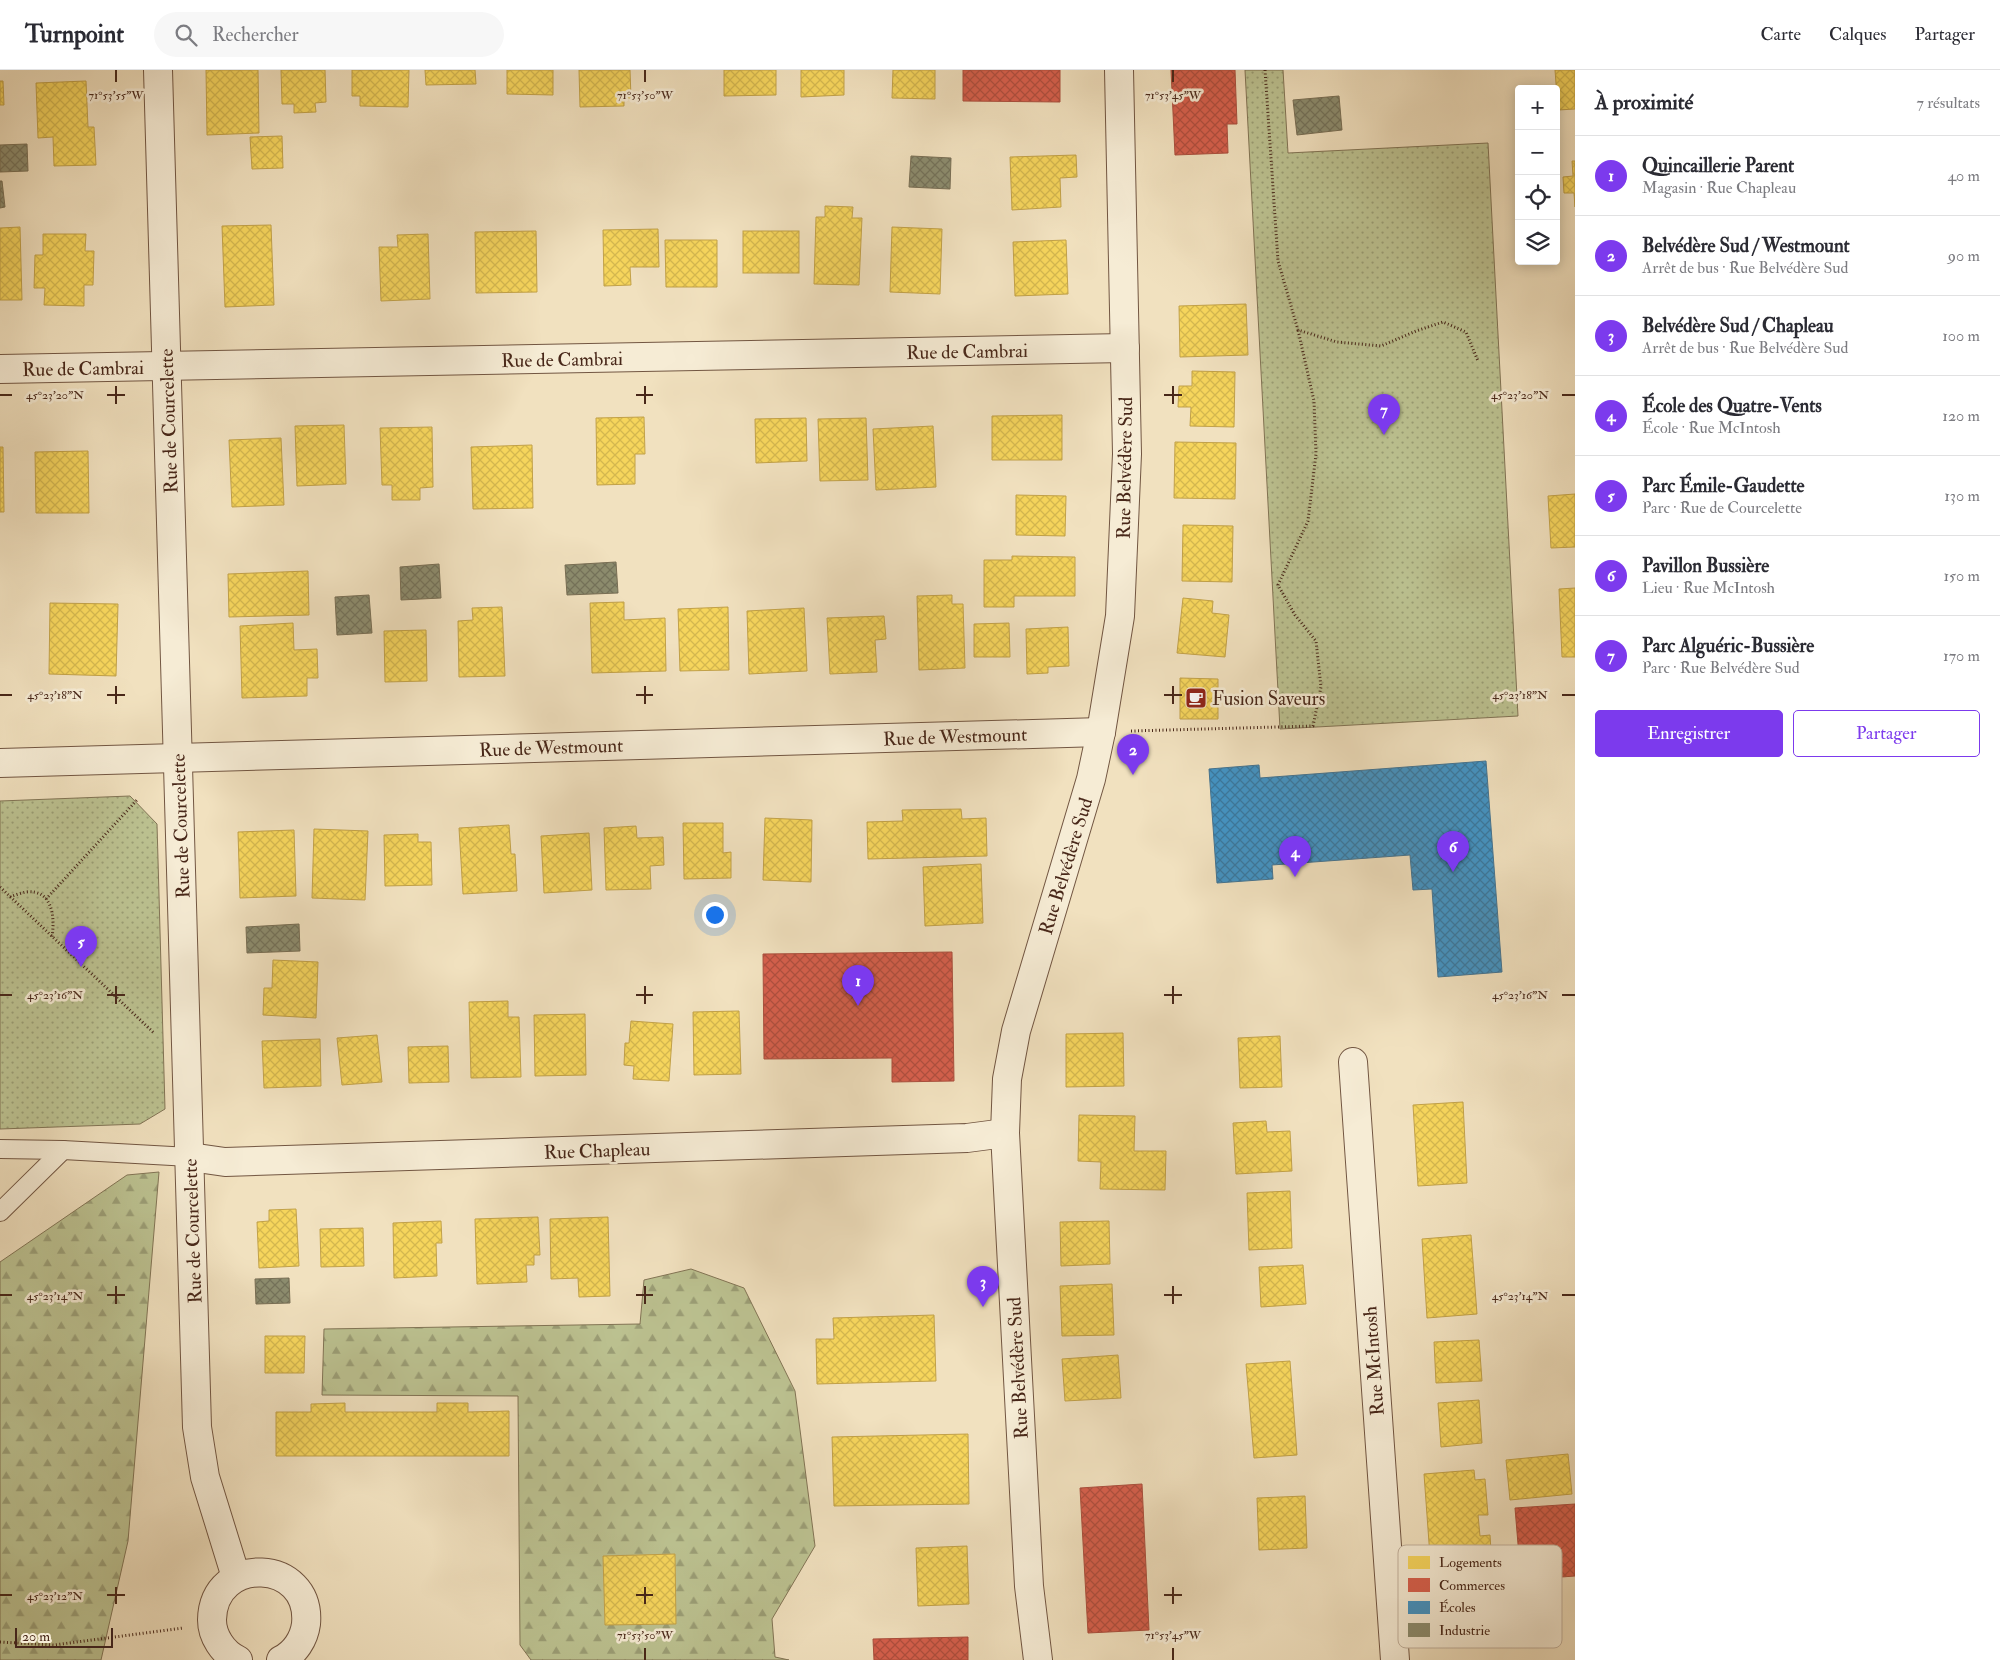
<!DOCTYPE html>
<html lang="fr">
<meta charset="utf-8">
<style>
body{margin:0;font-family:"IM FELL Double Pica",serif;background:#f7f7f7;color:#2b2b33}
.controls{position:absolute;right:15px;top:15px;display:grid;overflow:hidden;border-radius:5px;box-shadow:0 2px 12px #0003}
.controls button{width:45px;height:45px;display:grid;place-items:center;padding:0;border:0;border-bottom:1px solid #e1e1e2;background:#fff;color:#2b2b33;font:25px sans-serif}
.scale{position:absolute;left:15px;bottom:12px;width:98px;box-sizing:border-box;padding-left:5px;border:2px solid #482719;border-top:0;font-size:14px;line-height:18px;white-space:nowrap;color:#482719;-webkit-text-stroke:4px #f6ecd5;paint-order:stroke}
.you{position:absolute;left:714px;top:844px;width:18px;height:18px;margin:-12px;border:4px solid #fff;border-radius:50%;background:#1a73e8;box-shadow:0 0 0 8px #1a73e833}
.badge{display:grid;place-items:center;width:32px;height:32px;border-radius:50%;background:#7c3aed;color:#fff;font-size:16px;font-weight:700}
.pin{position:absolute;translate:-50% -41px;filter:drop-shadow(0 1px 2px #0008)}
.pin::after{content:'';position:absolute;top:26px;width:18px;height:15px;background:inherit;clip-path:polygon(0 0,100% 0,50% 100%)}
.list{margin:0;padding:0;list-style:none}
h2{display:flex;justify-content:space-between;align-items:center;height:65px;margin:0;padding:0 20px;font-size:21px}
h2 small{font-size:16px;font-weight:400;color:#7c7c81}
.list li{display:grid;grid-template-columns:32px 1fr auto;gap:15px;align-items:center;box-sizing:border-box;height:80px;padding:0 20px;border-top:1px solid #e1e1e2}
.list b{display:block;font-size:19px;white-space:nowrap}
.list p{margin:0;font-size:16px;white-space:nowrap;color:#7c7c81}
.list em{font-size:16px;font-style:normal;color:#7c7c81}
.actions{display:flex;gap:10px;padding:15px 20px}
.actions a{flex:1;padding:11px 0;border:1px solid #7c3aed;border-radius:5px;text-align:center;font-size:18px;color:#7c3aed}
.actions .main{background:#7c3aed;color:#fff}
.icon{flex:none;width:28px;height:28px;fill:none;stroke:currentColor;stroke-width:2;stroke-linecap:round;stroke-linejoin:round}
.map{position:relative;flex:none;width:1575px;height:1590px;overflow:hidden}
header{display:flex;align-items:center;gap:30px;box-sizing:border-box;height:70px;padding:0 25px;background:#fff;border-bottom:1px solid #e1e1e2}
header strong{font-size:24px}
nav{display:flex;gap:28px;margin-inline-start:auto;font-size:18px}
.search{width:350px;height:45px;background:#f7f7f7;display:flex;align-items:center;gap:12px;box-sizing:border-box;padding:0 18px;border-radius:28px;color:#7c7c81;font-size:19px}
main{display:flex}
aside{flex:1;background:#fff}
.map>svg:first-child{display:block}
.forest{fill:url(#forest-firs);stroke:#827455}
.park{fill:url(#park-dots);stroke:#827455}
.homes{fill:url(#homes-cross-hatch);stroke:#c2a148}
.shops{fill:url(#shops-cross-hatch);stroke:#ab4f3d}
.schools{fill:url(#schools-cross-hatch);stroke:#447390}
.industry{fill:url(#industry-cross-hatch);stroke:#786e54}
.lines{fill:none;stroke-linecap:round;stroke-linejoin:round}
.service-casing{stroke:#725642;stroke-width:20}
.minor-casing{stroke:#725642;stroke-width:30}
.tertiary-casing{stroke:#725642;stroke-width:30}
.path{stroke:#482719;stroke-width:3;stroke-dasharray:1 2.5;stroke-linecap:butt}
.service{stroke:#f6ecd5;stroke-width:18}
.minor{stroke:#f6ecd5;stroke-width:28}
.tertiary{stroke:#f6ecd5;stroke-width:28}
.ticks{fill:none;stroke:#482719;stroke-width:2}
.labels{text-anchor:middle;stroke-width:5;stroke-linejoin:round;paint-order:stroke}
.street-label{font-size:19px;fill:#482719;stroke:#f6ecd5}
.poi-label{font-size:19px;fill:#482719;stroke:#f6ecd5;text-anchor:start}
.key{fill:#f6ecd5;stroke:#c2b19d;stroke-width:1}
.key-label{font-size:14px;fill:#482719}
.ticks-label{font-size:12px;text-anchor:middle;fill:#482719;stroke:#f6ecd5;stroke-width:5;stroke-linejoin:round;paint-order:stroke}
</style>
<header>
<strong>Turnpoint</strong>
<div class="search"><svg class="icon" aria-label="search" viewBox="0 0 24 24"><circle cx="10" cy="10" r="6"/><path d="M15 15l6 6"/></svg>Rechercher</div>
<nav><a>Carte</a><a>Calques</a><a>Partager</a></nav>
</header>
<main>
<div class="map">
<svg width="1575" height="1590" viewBox="0 0 1575 1590">
<defs>
<pattern id="forest-firs" width="22" height="20" patternUnits="userSpaceOnUse" patternTransform="scale(1.25)"><rect width="22" height="20" fill="#bcc291"/><path d="M5 1l3.5 6h-7zM16 11l3.5 6h-7z" fill="#9b9e76"/></pattern>
<pattern id="park-dots" width="8" height="8" patternUnits="userSpaceOnUse" patternTransform="scale(1.25)"><rect width="8" height="8" fill="#bcc291"/><path d="M2 2h.1M6 6h.1" fill="none" stroke="#9b9e76" stroke-width="1.8" stroke-linecap="round"/></pattern>
<pattern id="homes-cross-hatch" width="8" height="8" patternUnits="userSpaceOnUse" patternTransform="scale(1.25)"><rect width="8" height="8" fill="#f6d55c"/><path d="M0 0l8 8M0 8l8-8" fill="none" stroke="#d4b74f"/></pattern>
<pattern id="shops-cross-hatch" width="8" height="8" patternUnits="userSpaceOnUse" patternTransform="scale(1.25)"><rect width="8" height="8" fill="#d6604d"/><path d="M0 0l8 8M0 8l8-8" fill="none" stroke="#b04f3f"/></pattern>
<pattern id="schools-cross-hatch" width="8" height="8" patternUnits="userSpaceOnUse" patternTransform="scale(1.25)"><rect width="8" height="8" fill="#4393c3"/><path d="M0 0l8 8M0 8l8-8" fill="none" stroke="#3a789e"/></pattern>
<pattern id="industry-cross-hatch" width="8" height="8" patternUnits="userSpaceOnUse" patternTransform="scale(1.25)"><rect width="8" height="8" fill="#8c8c6e"/><path d="M0 0l8 8M0 8l8-8" fill="none" stroke="#74725a"/></pattern>
</defs>
<rect width="100%" height="100%" fill="#f1e1bf"/>
<filter id="stains"><feTurbulence type="fractalNoise" baseFrequency=".004" numOctaves="4"/><feColorMatrix values="0 0 0 0 .2 0 0 0 0 .09 0 0 0 0 .02 0 0 0 .5 -.17"/></filter>
<radialGradient id="worn" r=".72"><stop offset=".6" stop-color="#630" stop-opacity="0"/><stop offset="1" stop-color="#630" stop-opacity=".3"/></radialGradient>
<g class="forest">
<path d="M159,1102L128,1471L101,1590H0V1192L127,1105Z"/>
<path d="M691,1199L744,1218L795,1321L815,1476L772,1549L775,1587L789,1590H531L520,1575L518,1326L322,1325L324,1259L640,1254L644,1210Z"/>
</g>
<g class="park">
<path d="M1245,0H1283L1288,83L1488,73L1518,646L1280,659Z"/>
<path d="M130,726L157,754L165,1039L140,1054L0,1059V731Z"/>
</g>
<g class="homes">
<path d="M206,0H258L259,63L207,65Z"/>
<path d="M281,0H325L326,32L315,33L316,42L294,43V34H282Z"/>
<path d="M352,0H409L408,37L360,36V26H352Z"/>
<path d="M425,0H475L476,14L426,15Z"/>
<path d="M507,0H553V25L507,24Z"/>
<path d="M579,0H630L631,28H624V36L580,37Z"/>
<path d="M724,0H776V25L724,26Z"/>
<path d="M801,0H844V25L801,27Z"/>
<path d="M893,0H935V29L892,28Z"/>
<path d="M1555,0H1575V39L1558,40Z"/>
<path d="M0,11H3L4,35H0Z"/>
<path d="M86,11L88,57H94L96,95L54,96L53,67L38,68L36,13Z"/>
<path d="M282,66L283,98L252,99L250,67Z"/>
<path d="M1076,85L1077,107L1060,108L1061,137L1012,140L1010,87Z"/>
<path d="M1572,91H1575V137L1574,123H1564L1563,107L1573,106Z"/>
<path d="M825,136L853,137L852,148H862L859,215L814,214L816,147H825Z"/>
<path d="M271,155L274,235L225,237L222,156Z"/>
<path d="M20,157L22,230H0V158Z"/>
<path d="M892,157L942,159L940,224L890,222Z"/>
<path d="M658,159L659,197H630L631,215L604,216L603,160Z"/>
<path d="M536,161L537,222L476,223L475,162Z"/>
<rect x="743" y="161" width="56" height="42"/>
<path d="M43,164H86L85,181H94L93,215H84V236L44,235L45,218H34L35,185H43Z"/>
<path d="M428,164L430,229L381,231L379,177H398L397,165Z"/>
<path d="M665,170H717V217H666Z"/>
<path d="M1066,170L1068,224L1015,226L1013,172Z"/>
<path d="M1246,234L1248,285L1180,287L1179,236Z"/>
<path d="M1192,301L1235,302L1234,357L1190,356L1191,337H1178L1179,316H1192Z"/>
<path d="M1062,345V390H992V346Z"/>
<path d="M644,347L645,384H635V414L597,415L596,348Z"/>
<path d="M806,348L807,391L756,393L755,349Z"/>
<path d="M866,348L868,410L820,411L818,349Z"/>
<path d="M344,355L346,414L297,416L295,356Z"/>
<path d="M933,356L936,417L876,420L873,359Z"/>
<path d="M432,357L433,417L420,418V430H392V415H382L380,358Z"/>
<path d="M281,368L284,435L232,437L229,370Z"/>
<path d="M1175,372L1236,373L1235,429L1174,428Z"/>
<path d="M532,375L533,438L473,439L471,377Z"/>
<path d="M0,377H3L4,442H0Z"/>
<path d="M88,381L89,443H36L35,382Z"/>
<path d="M1575,424V477L1551,478L1548,426Z"/>
<path d="M1016,425L1066,426L1065,466L1016,465Z"/>
<path d="M1183,455L1233,456L1232,512L1182,511Z"/>
<path d="M1012,486L1075,487V526H1014V537H984V490H1012Z"/>
<path d="M308,501L309,545L229,547L228,504Z"/>
<path d="M1575,518V587H1562L1559,519Z"/>
<path d="M952,525V534H963L965,598L919,600L917,526Z"/>
<path d="M1183,528L1213,531L1212,543L1229,545L1225,587L1177,583Z"/>
<path d="M624,532V550L665,548L666,601L592,603L590,533Z"/>
<path d="M50,533L118,534L116,606L49,604Z"/>
<path d="M502,537L505,606L459,607L458,551L473,550L472,538Z"/>
<path d="M728,537L729,600L680,601L678,539Z"/>
<path d="M804,538L807,601L749,604L747,541Z"/>
<path d="M884,546L886,569L875,570L877,602L830,604L827,548Z"/>
<path d="M293,553L294,580L317,579L318,608H307V626L242,628L240,556Z"/>
<path d="M1009,553L1010,587H974V554Z"/>
<path d="M1068,557L1069,596L1048,597V603L1027,604L1026,559Z"/>
<path d="M426,560L427,611L385,612L384,561Z"/>
<path d="M1180,608L1218,609V649H1180Z"/>
<path d="M961,739L962,749L986,748L987,786L868,789L867,752L903,751L902,740Z"/>
<path d="M765,748L812,750L811,812L763,810Z"/>
<path d="M683,753H723V783L731,782V808L684,809Z"/>
<path d="M509,755L511,784H515L517,821L463,824L459,758Z"/>
<path d="M636,756L637,768L663,767L664,795L650,796L651,819L606,820L604,758Z"/>
<path d="M314,759L368,761L365,830L312,828Z"/>
<path d="M294,760L296,826L240,828L238,762Z"/>
<path d="M589,763L592,820L544,823L541,766Z"/>
<path d="M418,764V772H431L432,815L385,816L384,765Z"/>
<path d="M981,794L983,853L925,856L923,797Z"/>
<path d="M273,890L318,892L316,948L263,945L264,918H272Z"/>
<path d="M508,931V947H519L521,1007L471,1008L469,932Z"/>
<path d="M739,941L741,1004L694,1005L693,942Z"/>
<path d="M585,944L586,1005L535,1006L534,945Z"/>
<path d="M631,951L673,954L669,1011L633,1009L634,996L624,995L625,973H629Z"/>
<path d="M1123,963L1124,1016L1066,1017V964Z"/>
<path d="M377,965L382,1012L342,1015L337,968Z"/>
<path d="M1280,966L1282,1017L1240,1018L1238,968Z"/>
<path d="M320,969L321,1016L264,1018L262,971Z"/>
<path d="M448,976L449,1012L409,1013L408,977Z"/>
<path d="M1463,1032L1467,1113L1418,1116L1413,1035Z"/>
<path d="M1079,1045L1135,1046L1134,1081H1166L1165,1120L1100,1119L1101,1092L1078,1091Z"/>
<path d="M1266,1051L1267,1062L1290,1061L1292,1101L1236,1104L1233,1053Z"/>
<path d="M1290,1121L1292,1178L1249,1180L1247,1123Z"/>
<path d="M296,1139L299,1196L259,1198L257,1152L269,1151V1140Z"/>
<path d="M538,1147L540,1185H534V1195H526L527,1212L477,1214L475,1149Z"/>
<path d="M608,1147L610,1226L579,1227L578,1208L551,1209L550,1149Z"/>
<path d="M441,1151L442,1173H436L437,1206L394,1208L393,1153Z"/>
<path d="M1109,1151L1110,1194L1061,1196L1060,1152Z"/>
<path d="M363,1158L364,1196L321,1197L320,1159Z"/>
<path d="M1471,1165L1477,1244L1427,1248L1422,1169Z"/>
<path d="M1303,1195L1306,1234L1261,1237L1259,1197Z"/>
<path d="M1112,1214L1114,1265L1062,1266L1060,1216Z"/>
<path d="M934,1245L936,1311L817,1314L816,1269H834L833,1248Z"/>
<path d="M265,1266H305L304,1303H265Z"/>
<path d="M1479,1270L1482,1311L1436,1313L1434,1272Z"/>
<path d="M1118,1285L1121,1328L1065,1331L1062,1289Z"/>
<path d="M1290,1291L1297,1385L1254,1388L1246,1294Z"/>
<path d="M1479,1330L1482,1373L1441,1377L1438,1333Z"/>
<path d="M345,1333V1342H437V1333H468V1342L509,1341V1386H276V1342H311V1334Z"/>
<path d="M968,1364L969,1434L834,1436L832,1367Z"/>
<path d="M1568,1384L1572,1424L1510,1430L1506,1390Z"/>
<path d="M1474,1400L1475,1410L1485,1409L1488,1445H1478L1480,1466L1490,1465L1492,1498L1482,1499L1483,1509L1432,1514L1424,1404Z"/>
<path d="M1305,1426L1307,1478L1259,1480L1257,1428Z"/>
<path d="M967,1476L969,1534L918,1536L916,1478Z"/>
<path d="M675,1484L676,1554L605,1555L603,1486Z"/>
</g>
<g class="shops">
<path d="M963,0H1060V32L963,31Z"/>
<path d="M1171,0H1235L1237,54H1227L1228,83L1175,85Z"/>
<path d="M952,882L954,1011L892,1012V988L764,989L763,884Z"/>
<path d="M1142,1414L1149,1560L1088,1563L1080,1418Z"/>
<path d="M1575,1434V1506L1521,1510L1515,1438Z"/>
<path d="M968,1567V1590H874L873,1569Z"/>
</g>
<path class="schools" d="M1486,691L1502,902L1438,907L1432,819L1413,820L1410,785L1272,795L1273,809L1217,813L1209,699L1259,695L1260,708Z"/>
<g class="industry">
<path d="M1339,26L1342,60L1297,65L1293,30Z"/>
<path d="M27,74L28,101L0,102V75Z"/>
<path d="M911,86L951,88L950,119L909,117Z"/>
<path d="M0,111H2L5,137L0,138Z"/>
<path d="M616,492L618,523L567,525L565,495Z"/>
<path d="M439,494L441,528L401,530L400,497Z"/>
<path d="M369,525L372,563L337,565L335,527Z"/>
<path d="M299,854L300,881L247,883L246,857Z"/>
<path d="M289,1208L290,1233L256,1234L255,1209Z"/>
</g>
<g class="lines">
<g class="service-casing">
<g id="service">
<path d="M0,1079L63,1080L190,1087"/>
<path d="M0,1142L63,1080"/>
</g>
</g>
<g class="minor-casing">
<g id="minor">
<path d="M158,0L197,1357L205,1407L236,1507"/>
<path d="M0,299L1125,278"/>
<path d="M0,693L1101,662"/>
<path d="M1353,992L1395,1590"/>
<path d="M190,1087L225,1092L967,1068L1005,1063"/>
<path d="M238,1590C223,1583 212,1566 212,1550C213,1484 312,1488 306,1554C304,1569 295,1583 281,1590"/>
</g>
</g>
<g class="tertiary-casing">
<path id="tertiary" d="M1038,1590L1029,1516L1005,1063L1007,1009L1016,961L1091,709L1101,662L1120,546L1127,384L1119,0"/>
</g>
<g class="path">
<path d="M1265,0L1278,191L1298,260L1337,272L1381,276L1416,261L1443,252L1466,262L1478,291"/>
<path d="M1131,661L1313,656L1321,617L1316,571L1295,545L1278,515L1308,451L1316,384L1314,331L1298,260"/>
<path d="M0,817L154,963"/>
<path d="M10,827C15,825 21,823 26,822C53,819 55,848 52,867"/>
<path d="M46,829L137,730"/>
<path d="M0,1572L54,1575L183,1558"/>
</g>
<use href="#service" class="service"/>
<use href="#minor" class="minor"/>
<use href="#tertiary" class="tertiary"/>
</g>
<path class="ticks" d="M116,0V12M645,0V12M1173,0V12M116,316V334M645,316V334M1173,316V334M0,325H12M107,325H125M636,325H653M1164,325H1182M1562,325H1575M116,616V634M645,616V634M1173,616V634M0,625H12M107,625H125M636,625H653M1164,625H1182M1562,625H1575M116,916V934M645,916V934M1173,916V934M0,925H12M107,925H125M636,925H653M1164,925H1182M1562,925H1575M116,1216V1234M645,1216V1234M1173,1216V1234M0,1225H12M107,1225H125M636,1225H653M1164,1225H1182M1562,1225H1575M116,1517V1534M645,1517V1534M1173,1517V1534M0,1525H12M107,1525H125M636,1525H653M1164,1525H1182M645,1578V1590M1173,1578V1590"/>
<defs>
<g id="cafe-square" transform="scale(1.125)"><rect x="-9" y="-9" width="18" height="18" rx="4" fill="#8f2418" stroke="#f6ecd5"/><path d="M-5.5-4.5H6V0H3Q3 3.5 0 3.5H-2.5Q-5.5 3.5-5.5 0ZM3-3.2v2h1.7v-2ZM-6 4.5H4V6H-6Z" fill="#fff"/></g>
</defs>
<g fill-rule="evenodd">
<use href="#cafe-square" x="1196" y="628"/>
</g>
<g class="labels">
<g class="street-label">
<text transform="translate(967 281) rotate(-1)" y="7">Rue de Cambrai</text>
<text transform="translate(562 289) rotate(-1)" y="7">Rue de Cambrai</text>
<text transform="translate(83 298) rotate(-1)" y="7">Rue de Cambrai</text>
<text transform="translate(168 351) rotate(-92)" y="7">Rue de Courcelette</text>
<text transform="translate(1124 398) rotate(-89)" y="7">Rue Belvédère Sud</text>
<text transform="translate(955 666) rotate(-2)" y="7">Rue de Westmount</text>
<text transform="translate(551 677) rotate(-2)" y="7">Rue de Westmount</text>
<text transform="translate(180 756) rotate(-92)" y="7">Rue de Courcelette</text>
<text transform="translate(1065 796) rotate(-73)" y="7">Rue Belvédère Sud</text>
<text transform="translate(597 1080) rotate(-2)" y="7">Rue Chapleau</text>
<text transform="translate(192 1161) rotate(-92)" y="7">Rue de Courcelette</text>
<text transform="translate(1373 1291) rotate(-94)" y="7">Rue McIntosh</text>
<text transform="translate(1017 1298) rotate(-93)" y="7">Rue Belvédère Sud</text>
</g>
<g class="poi-label">
<text x="1212" y="635">Fusion Saveurs</text>
</g>
</g>
<rect x="1398" y="1475" width="164" height="103" rx="8" class="key"/>
<rect x="1408" y="1486" width="22" height="13" fill="#f6d55c"/>
<rect x="1408" y="1508" width="22" height="14" fill="#d6604d"/>
<rect x="1408" y="1531" width="22" height="13" fill="#4393c3"/>
<rect x="1408" y="1553" width="22" height="14" fill="#8c8c6e"/>
<g class="key-label">
<text x="1439" y="1497">Logements</text>
<text x="1439" y="1520">Commerces</text>
<text x="1439" y="1542">Écoles</text>
<text x="1439" y="1565">Industrie</text>
</g>
<g class="ticks-label">
<text x="116" y="29">71°53'55"W</text>
<text x="645" y="29">71°53'50"W</text>
<text x="1173" y="29">71°53'45"W</text>
<text x="55" y="329">45°23'20"N</text>
<text x="1520" y="329">45°23'20"N</text>
<text x="55" y="629">45°23'18"N</text>
<text x="1520" y="629">45°23'18"N</text>
<text x="55" y="929">45°23'16"N</text>
<text x="1520" y="929">45°23'16"N</text>
<text x="55" y="1230">45°23'14"N</text>
<text x="1520" y="1230">45°23'14"N</text>
<text x="55" y="1530">45°23'12"N</text>
<text x="645" y="1569">71°53'50"W</text>
<text x="1173" y="1569">71°53'45"W</text>
</g>
<rect width="100%" height="100%" filter="url(#stains)"/>
<rect width="100%" height="100%" fill="url(#worn)"/>
</svg>
<div class="controls">
<button>+</button>
<button>−</button>
<button><svg class="icon" aria-label="locate" viewBox="0 0 24 24"><circle cx="12" cy="12" r="6"/><path d="M12 2v4M12 18v4M2 12h4M18 12h4"/></svg></button>
<button><svg class="icon" aria-label="layers" viewBox="0 0 24 24"><path d="M12 4l9 5-9 5-9-5zM3 14l9 5 9-5"/></svg></button>
</div>
<div class="scale">20 m</div>
<div class="you"></div>
<div class="pin badge" style="left:858px;top:936px">1</div>
<div class="pin badge" style="left:1133px;top:705px">2</div>
<div class="pin badge" style="left:983px;top:1237px">3</div>
<div class="pin badge" style="left:1295px;top:807px">4</div>
<div class="pin badge" style="left:81px;top:897px">5</div>
<div class="pin badge" style="left:1453px;top:802px">6</div>
<div class="pin badge" style="left:1384px;top:365px">7</div>
</div>
<aside>
<h2>À proximité<small>7 résultats</small></h2>
<ul class="list">
<li><span class="badge">1</span><div><b>Quincaillerie Parent</b><p>Magasin · Rue Chapleau</p></div><em>40 m</em></li>
<li><span class="badge">2</span><div><b>Belvédère Sud / Westmount</b><p>Arrêt de bus · Rue Belvédère Sud</p></div><em>90 m</em></li>
<li><span class="badge">3</span><div><b>Belvédère Sud / Chapleau</b><p>Arrêt de bus · Rue Belvédère Sud</p></div><em>100 m</em></li>
<li><span class="badge">4</span><div><b>École des Quatre-Vents</b><p>École · Rue McIntosh</p></div><em>120 m</em></li>
<li><span class="badge">5</span><div><b>Parc Émile-Gaudette</b><p>Parc · Rue de Courcelette</p></div><em>130 m</em></li>
<li><span class="badge">6</span><div><b>Pavillon Bussière</b><p>Lieu · Rue McIntosh</p></div><em>150 m</em></li>
<li><span class="badge">7</span><div><b>Parc Alguéric-Bussière</b><p>Parc · Rue Belvédère Sud</p></div><em>170 m</em></li>
</ul>
<div class="actions"><a class="main">Enregistrer</a><a>Partager</a></div>
</aside>
</main>
